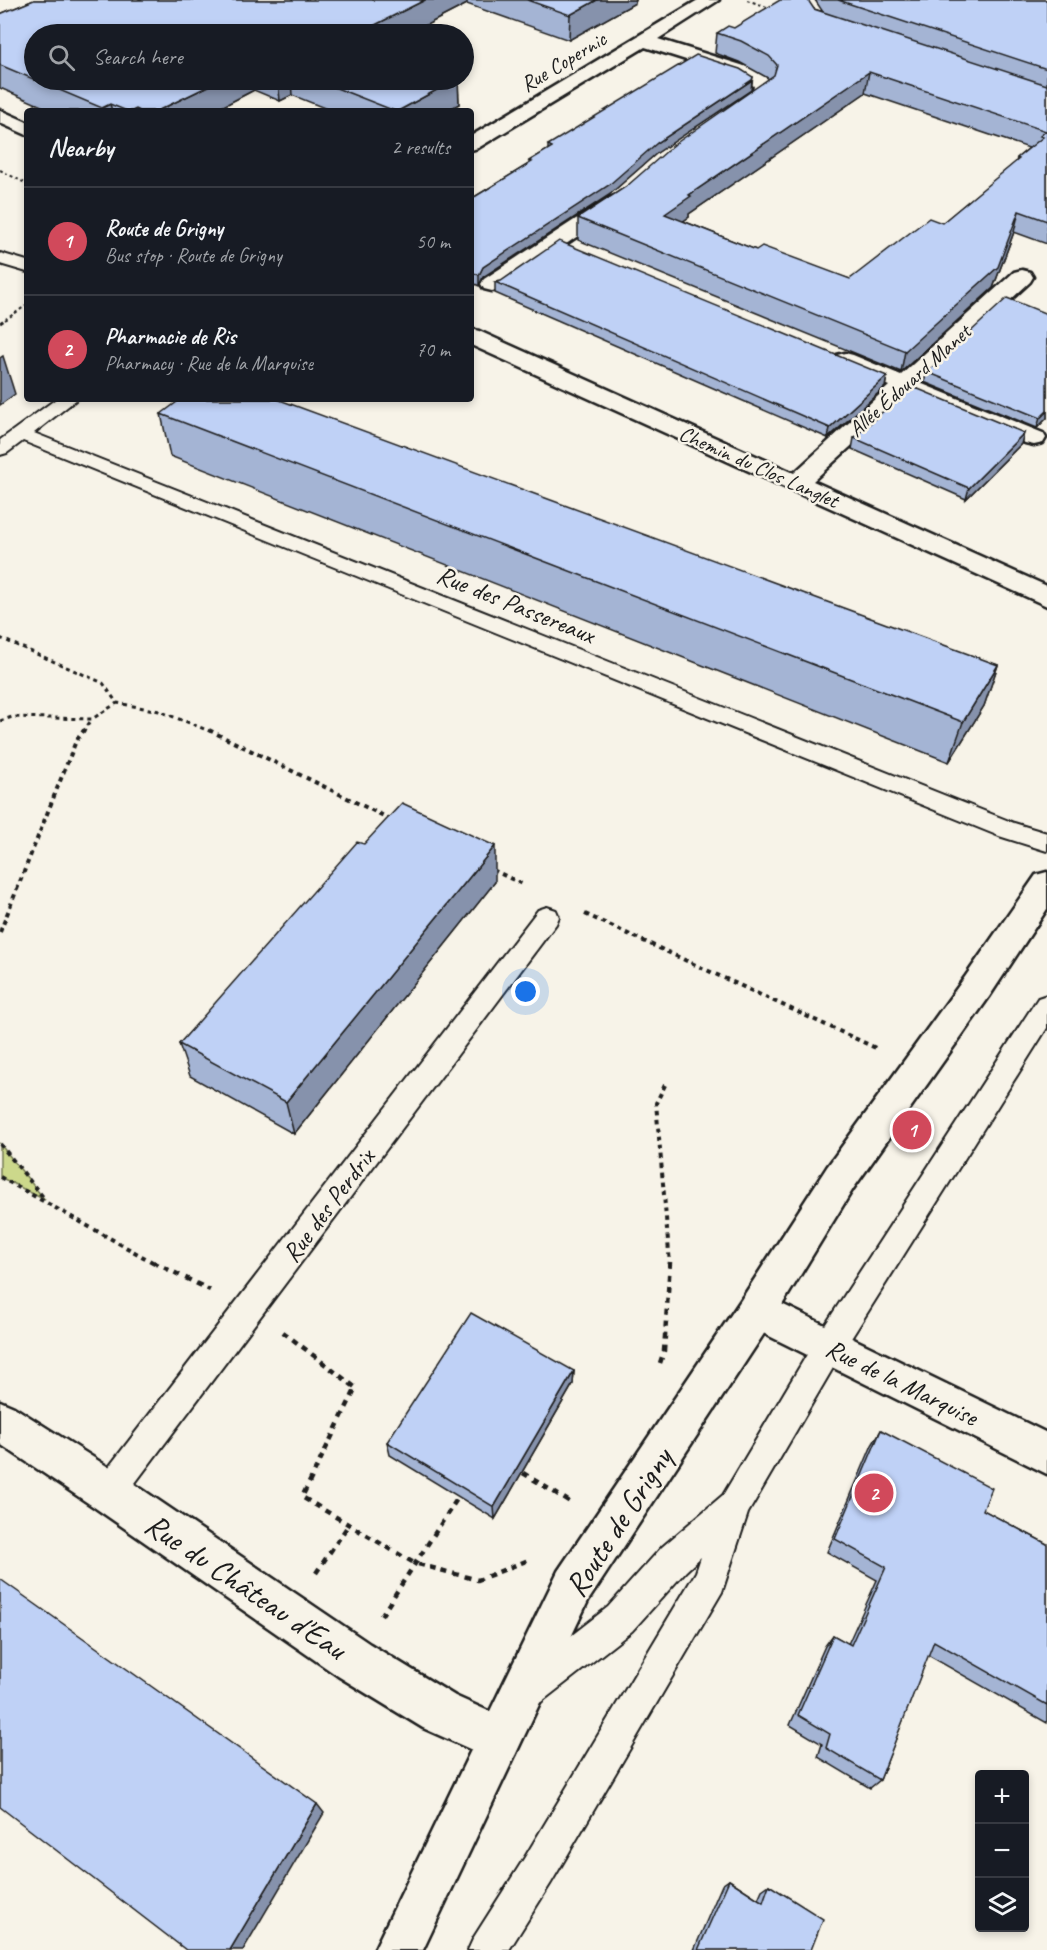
<!DOCTYPE html>
<meta charset="utf-8">
<style>
body{margin:0;font-family:Caveat,sans-serif;background:#20242c;color:#f1f3f6}
.controls{position:absolute;right:18px;bottom:18px;display:grid;overflow:hidden;border-radius:6px;box-shadow:0 3px 9px #0003}
.controls button{width:54px;height:54px;display:grid;place-items:center;padding:0;border:0;border-bottom:2px solid #363941;background:#171b24;color:#f1f3f6;font:30px sans-serif}
.you{position:absolute;left:526px;top:992px;width:21px;height:21px;margin:-15px;border:4px solid #fff;border-radius:50%;background:#1a73e8;box-shadow:0 0 0 9px #1a73e833}
.badge{display:grid;place-items:center;width:39px;height:39px;border-radius:50%;background:#d1495b;color:#fff;font-size:20px;font-weight:700}
.pin{position:absolute;translate:-50% -50%;border:3px solid #fff;box-shadow:0 2px 6px #0006}
.list{margin:0;padding:0;list-style:none}
h2{display:flex;justify-content:space-between;align-items:center;height:78px;margin:0;padding:0 24px;font-size:26px}
h2 small{font-size:20px;font-weight:400;color:#9ea1a6}
.list li{display:grid;grid-template-columns:39px 1fr auto;gap:18px;align-items:center;box-sizing:border-box;height:108px;padding:0 24px;border-top:2px solid #363941}
.list b{display:block;font-size:22px;white-space:nowrap}
.list p{margin:0;font-size:20px;white-space:nowrap;color:#9ea1a6}
.list em{font-size:20px;font-style:normal;color:#9ea1a6}
.icon{flex:none;width:33px;height:33px;fill:none;stroke:currentColor;stroke-width:2;stroke-linecap:round;stroke-linejoin:round}
.map{position:relative;flex:none;width:1047px;height:1950px;overflow:hidden}
.search{position:absolute;background:#171b24;box-shadow:0 3px 9px #0003;left:24px;top:24px;width:450px;height:66px;display:flex;align-items:center;gap:15px;box-sizing:border-box;padding:0 21px;border-radius:33px;color:#9ea1a6;font-size:22px}
.panel{position:absolute;background:#171b24;box-shadow:0 3px 9px #0003;left:24px;top:108px;width:450px;height:294px;border-radius:6px}
.map>svg:first-child{display:block}
.green{fill:#ccd88b;stroke:#747a54;stroke-width:1.5}
.lines{fill:none;stroke-linecap:round;stroke-linejoin:round}
.service-casing{stroke:#1c1c1c;stroke-width:4}
.minor-casing{stroke:#1c1c1c;stroke-width:5}
.tertiary-casing{stroke:#1c1c1c;stroke-width:5}
.path-far3{stroke:#1c1c1c;stroke-width:2;stroke-dasharray:3 3;stroke-linecap:butt}
.path-far2{stroke:#1c1c1c;stroke-width:3;stroke-dasharray:4 4;stroke-linecap:butt}
.path-far1{stroke:#1c1c1c;stroke-width:4;stroke-dasharray:4.5 4.5;stroke-linecap:butt}
.path{stroke:#1c1c1c;stroke-width:4.5;stroke-dasharray:6 6;stroke-linecap:butt}
.service{fill:#f7f3e8;fill-rule:evenodd}
.minor{fill:#f7f3e8;fill-rule:evenodd}
.tertiary{fill:#f7f3e8;fill-rule:evenodd}
.wall{fill:#a4b4d4;stroke:#1c1c1c;stroke-width:1.5;fill-rule:evenodd}
.shaded-wall{fill:#8692ac;stroke:#1c1c1c;stroke-width:1.5}
.building{fill:#bfd1f6;stroke:#1c1c1c;stroke-width:1.5;fill-rule:evenodd}
.labels{text-anchor:middle;stroke-width:5;stroke-linejoin:round;paint-order:stroke}
.far-street-label{font-size:22px;fill:#1c1c1c;stroke:#f7f3e8}
.street-label{font-size:26px;fill:#1c1c1c;stroke:#f7f3e8}
.near-street-label{font-size:32px;fill:#1c1c1c;stroke:#f7f3e8}
</style>
<div class="map">
<svg width="1047" height="1950" viewBox="0 0 1047 1950">
<rect width="100%" height="100%" fill="#f7f3e8"/>
<filter id="ink" filterUnits="userSpaceOnUse"><feTurbulence type="fractalNoise" baseFrequency=".0167" numOctaves="2"/><feDisplacementMap in="SourceGraphic" scale="12" xChannelSelector="R" yChannelSelector="G"/><feConvolveMatrix kernelMatrix="1 2 1 2 8 2 1 2 1" color-interpolation-filters="sRGB"/></filter>
<g filter="url(#ink)">
<path class="green" d="M0,1144L45,1200L0,1177Z"/>
<g class="lines">
<g class="service-casing">
<g id="service">
<path d="M0,253L27,261V272L0,264Z"/>
<path d="M56,399H77L34,433L1014,823L1047,833V851L999,836L23,441L7,453L0,455V440Z"/>
<path d="M547,907L556,910L559,917L556,924L120,1503L109,1508L98,1503L93,1492L98,1481L538,910Z"/>
<path d="M1047,995V1028L840,1356L748,1513L722,1592L551,1883L509,1950H468L474,1937L525,1857L696,1572L701,1557L686,1571L632,1631L541,1702L529,1707L517,1702L512,1690L517,1678L608,1607L662,1547L723,1495L818,1336L1038,998Z"/>
</g>
</g>
<g class="minor-casing">
<g id="minor">
<path d="M698,0H719L658,39L754,69L768,78L773,87C767,102 743,121 726,117L723,113L753,91L754,86L740,77L645,47L478,148L471,150V136Z"/>
<path d="M0,110L27,122V135L0,123Z"/>
<path d="M615,196L622,198L625,202L622,206L500,289L492,291L484,289L481,284L484,279L608,198Z"/>
<path d="M1022,270L1030,272L1033,277L1030,282L920,383L1043,433L1046,438L1043,443L1034,445L1025,443L908,394L813,481L1047,586V606L471,345V329L479,331L794,473L889,386L837,365L833,360L837,355L845,353L853,355L901,375L1014,272Z"/>
<path d="M757,1292L1047,1433V1474L743,1323L738,1310L743,1297Z"/>
<path d="M0,1401L14,1407L124,1477L370,1644L455,1696L515,1723L522,1739L515,1755L499,1762L423,1728L338,1676L94,1507L0,1444Z"/>
</g>
</g>
<g class="tertiary-casing">
<path id="tertiary" d="M1047,872V909L989,997L853,1189L771,1323L588,1601L423,1950H374L558,1571L743,1297L827,1167L965,977L1036,875Z"/>
</g>
<g class="path-far3">
<path d="M747,0L773,9"/>
<path d="M0,170L27,184"/>
<path d="M5,320L27,305"/>
</g>
<g class="path-far2">
<path d="M0,323L7,318"/>
<path d="M0,638L103,683L117,703L159,711L212,732"/>
<path d="M0,721L12,717L92,719L117,703"/>
<path d="M83,732L92,719"/>
</g>
<g class="path-far1">
<path d="M209,730L392,820"/>
<path d="M493,870L524,885"/>
<path d="M585,914L878,1049"/>
<path d="M0,932L76,741L84,730"/>
<path d="M665,1085L656,1103L670,1264"/>
<path d="M0,1144L43,1197"/>
<path d="M0,1177L156,1264"/>
</g>
<g class="path">
<path d="M153,1262L210,1290"/>
<path d="M283,1332L356,1388L302,1497L414,1563L478,1580L531,1559"/>
<path d="M660,1363L664,1351L670,1262"/>
<path d="M523,1473L570,1502"/>
<path d="M316,1573L349,1524"/>
<path d="M381,1616L459,1496"/>
</g>
<use href="#service" class="service"/>
<use href="#minor" class="minor"/>
<use href="#tertiary" class="tertiary"/>
</g>
<g class="wall">
<path d="M34,0H636L635,3L569,40L467,4L409,34H34V80H458L459,104L446,111H332L292,95L280,101L254,90L214,111H53L0,88V14Z"/>
<path d="M815,0H1047V244L1014,232L993,288L901,372L578,240V218L627,186L769,79L766,77L739,62L715,53L717,33L814,9L823,12ZM865,93L1029,148L1017,158L1016,162L942,223L850,279L756,250L683,221L689,217V214Z"/>
<path d="M753,77L751,90L657,153L609,195L483,277L479,286L471,282V199L529,164V161L548,150V145Z"/>
<path d="M495,282L887,376L885,387L828,438L495,293Z"/>
<path d="M1047,314V418L1037,428L924,382L927,372Z"/>
<path d="M161,414L998,665L984,706L949,762L170,456Z"/>
<path d="M1024,433L1021,444L966,499L852,449L854,438Z"/>
<path d="M364,844L495,882L294,1134L190,1076L179,1044Z"/>
<path d="M574,1371L573,1384L495,1519L390,1455L387,1442Z"/>
<path d="M881,1430L983,1510L1047,1544V1723L928,1655L880,1780L870,1788L818,1757L822,1744L790,1725L825,1646L833,1635L848,1644L877,1580L827,1552L872,1445Z"/>
<path d="M729,1880L758,1899L762,1890L769,1885L811,1950H694L722,1885Z"/>
</g>
<g class="shaded-wall">
<path d="M425,0H467V4L409,34H357Z"/>
<path d="M597,0H636L635,3L569,40L570,15Z"/>
<path d="M869,72L865,93L689,214V217L663,235L665,214L689,195Z"/>
<path d="M221,80H253L254,90L214,111H157Z"/>
<path d="M278,80H291L292,95L280,101Z"/>
<path d="M455,80H458L459,104L446,111H398Z"/>
<path d="M752,80L751,90L657,153L609,195L483,277L479,286V275L483,267L657,143Z"/>
<path d="M110,104L112,111H102V108Z"/>
<path d="M1019,211L1014,232L993,288L901,372L905,351Z"/>
<path d="M3,356L15,394L0,405V358Z"/>
<path d="M887,376L885,387L828,438L830,428Z"/>
<path d="M1047,411V418L1037,428L1040,418Z"/>
<path d="M1024,433L1021,444L966,499L969,488Z"/>
<path d="M998,665L984,706L949,762L963,722Z"/>
<path d="M495,846V882L294,1134L286,1102Z"/>
<path d="M574,1371L573,1384L495,1519L494,1507Z"/>
<path d="M317,1804L324,1813L243,1950H230Z"/>
</g>
<g class="building">
<path d="M34,0H425L357,34H34V80H221L157,111H140L136,109L132,111H127L110,104L102,108L0,65V14Z"/>
<path d="M527,0H597L570,15Z"/>
<path d="M780,0H808L814,9L1047,85V221L1019,211L998,267L905,351L578,218L627,186L675,144L774,75L777,65L769,56L741,41L717,33L728,26L734,28ZM869,72L1046,131L1040,136L1043,137L1017,158L1019,159L942,223L929,218L850,279L762,246L756,250L665,214L691,196L689,195Z"/>
<path d="M838,0H1047V69Z"/>
<path d="M696,55L740,69L753,77L752,80L657,143L609,185L483,267L479,275L471,272V199L532,162L529,161L552,147L548,145Z"/>
<path d="M316,80H455L398,111H395Z"/>
<path d="M559,241L887,376L830,428L495,282L501,281Z"/>
<path d="M1007,298L1047,314V411L1040,418L927,372Z"/>
<path d="M911,386L1024,433L969,488L854,438Z"/>
<path d="M181,399H277L998,665L963,722L161,414Z"/>
<path d="M402,803L495,846L286,1102L179,1044L357,842L364,844Z"/>
<path d="M471,1313L574,1371L494,1507L387,1442Z"/>
<path d="M881,1430L992,1488L983,1510L1047,1544V1705L934,1641L880,1780L826,1748L830,1734L798,1715L833,1635L851,1645L886,1567L835,1539Z"/>
<path d="M0,1579L317,1804L230,1950H186L0,1807Z"/>
<path d="M729,1880L763,1902L769,1885L823,1919L811,1950H698Z"/>
</g>
</g>
<g class="labels">
<g class="far-street-label">
<text transform="translate(563 61) rotate(-31)" y="8">Rue Copernic</text>
<text transform="translate(909 380) rotate(-42)" y="8">Allée Édouard Manet</text>
<text transform="translate(759 466) rotate(24)" y="8">Chemin du Clos Langlet</text>
</g>
<g class="street-label">
<text transform="translate(516 604) rotate(22)" y="9">Rue des Passereaux</text>
<text transform="translate(328 1205) rotate(-53)" y="9">Rue des Perdrix</text>
<text transform="translate(902 1382) rotate(26)" y="9">Rue de la Marquise</text>
</g>
<g class="near-street-label">
<text transform="translate(618 1522) rotate(-57)" y="11">Route de Grigny</text>
<text transform="translate(246 1586) rotate(34)" y="11">Rue du Château d'Eau</text>
</g>
</g>
</svg>
<div class="controls">
<button>+</button>
<button>−</button>
<button><svg class="icon" aria-label="layers" viewBox="0 0 24 24"><path d="M12 4l9 5-9 5-9-5zM3 14l9 5 9-5"/></svg></button>
</div>
<div class="you"></div>
<div class="pin badge" style="left:912px;top:1130px">1</div>
<div class="pin badge" style="left:874px;top:1493px">2</div>
<div class="search"><svg class="icon" aria-label="search" viewBox="0 0 24 24"><circle cx="10" cy="10" r="6"/><path d="M15 15l6 6"/></svg>Search here</div>
<section class="panel">
<h2>Nearby<small>2 results</small></h2>
<ul class="list">
<li><span class="badge">1</span><div><b>Route de Grigny</b><p>Bus stop · Route de Grigny</p></div><em>50 m</em></li>
<li><span class="badge">2</span><div><b>Pharmacie de Ris</b><p>Pharmacy · Rue de la Marquise</p></div><em>70 m</em></li>
</ul>
</section>
</div>
